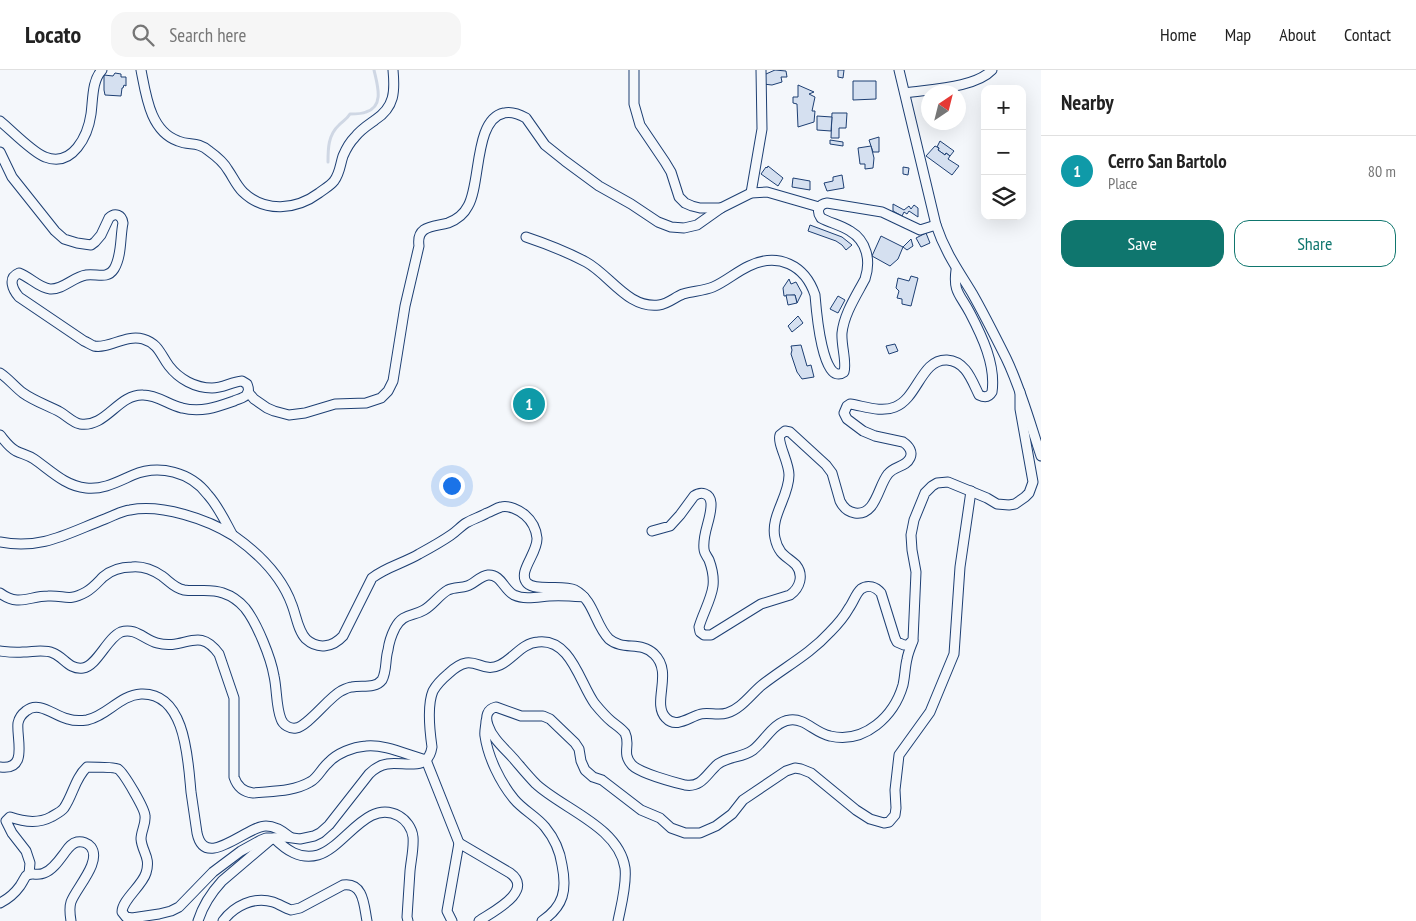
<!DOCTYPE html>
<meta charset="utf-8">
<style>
body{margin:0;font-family:"PT Sans Narrow",sans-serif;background:#f6f6f6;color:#222}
.controls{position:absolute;right:15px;top:15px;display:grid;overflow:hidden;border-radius:10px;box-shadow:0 5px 20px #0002}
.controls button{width:45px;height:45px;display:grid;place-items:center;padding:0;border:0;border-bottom:1px solid #e0e0e0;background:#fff;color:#222;font:25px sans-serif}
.compass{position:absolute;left:921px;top:15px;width:45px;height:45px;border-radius:50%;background:#fff;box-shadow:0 5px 20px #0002;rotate:35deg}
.you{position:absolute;left:451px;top:415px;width:18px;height:18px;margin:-12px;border:4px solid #fff;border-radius:50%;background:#1a73e8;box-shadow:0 0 0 8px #1a73e833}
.badge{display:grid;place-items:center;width:32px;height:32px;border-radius:50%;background:#0f766e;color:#fff;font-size:16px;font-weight:700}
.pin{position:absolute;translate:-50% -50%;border:2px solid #fff;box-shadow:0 1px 5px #0006}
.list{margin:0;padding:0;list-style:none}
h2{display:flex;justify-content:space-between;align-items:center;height:65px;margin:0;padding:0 20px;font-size:21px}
h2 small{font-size:16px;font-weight:400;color:#767676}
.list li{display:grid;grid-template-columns:32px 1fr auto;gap:15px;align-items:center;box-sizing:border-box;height:70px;padding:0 20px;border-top:1px solid #e0e0e0}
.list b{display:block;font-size:19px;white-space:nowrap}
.list p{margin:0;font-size:16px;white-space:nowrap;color:#767676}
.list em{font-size:16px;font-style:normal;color:#767676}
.actions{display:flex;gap:10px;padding:15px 20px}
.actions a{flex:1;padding:11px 0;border:1px solid #0f766e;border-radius:15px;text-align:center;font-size:18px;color:#0f766e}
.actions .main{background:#0f766e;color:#fff}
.icon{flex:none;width:28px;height:28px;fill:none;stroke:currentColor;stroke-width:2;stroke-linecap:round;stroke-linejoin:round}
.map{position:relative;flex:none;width:1041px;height:851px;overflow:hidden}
header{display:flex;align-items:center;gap:30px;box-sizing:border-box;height:70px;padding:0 25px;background:#fff;border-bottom:1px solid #e0e0e0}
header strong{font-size:24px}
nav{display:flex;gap:28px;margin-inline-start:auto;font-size:18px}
.search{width:350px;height:45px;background:#f6f6f6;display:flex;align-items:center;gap:12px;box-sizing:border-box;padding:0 18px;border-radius:15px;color:#767676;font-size:19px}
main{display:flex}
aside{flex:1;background:#fff}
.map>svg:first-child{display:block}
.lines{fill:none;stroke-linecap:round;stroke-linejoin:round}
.stream{stroke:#cfd7e4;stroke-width:3}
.building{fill:#d5e0f0;stroke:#1d3f73}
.street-casing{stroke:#1d3f73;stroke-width:11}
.street{stroke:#f4f7fb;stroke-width:9}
</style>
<header>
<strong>Locato</strong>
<div class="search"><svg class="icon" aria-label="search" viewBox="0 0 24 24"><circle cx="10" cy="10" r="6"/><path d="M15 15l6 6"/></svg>Search here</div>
<nav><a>Home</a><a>Map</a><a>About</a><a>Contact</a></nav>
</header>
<main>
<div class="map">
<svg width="1041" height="851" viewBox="0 0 1041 851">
<rect width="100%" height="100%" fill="#f4f7fb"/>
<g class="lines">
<path class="stream" d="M328,92C328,79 328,65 339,55C343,51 347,49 350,44C356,44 362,44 366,42C385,36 377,14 374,0"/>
</g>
<g class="building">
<path d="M775,0L786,1L787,7H781L782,12L772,15L763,14L764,6L766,4Z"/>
<path d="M838,0H844L843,8L838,7Z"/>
<path d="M115,3L121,4V7H126V16L124,15L123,18H122L121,26L105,25L104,20V5L113,6Z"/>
<path d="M853,11H876V29L853,30Z"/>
<path d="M798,15L814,22L809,24L815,27L812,41H815L814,52L798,57L797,34L793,33V27H798Z"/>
<path d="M832,43H847L846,58H839V68H831Z"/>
<path d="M817,46L832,47L831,61L817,60Z"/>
<path d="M879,67V82H873L869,70Z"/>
<path d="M830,70L843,72V76L830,74Z"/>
<path d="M940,71L954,81L950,86L946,83L945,85L938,80L939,78L937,77Z"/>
<path d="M871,76L874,88L873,98L865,99V94H860L858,78Z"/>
<path d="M935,76L939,78L938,80L945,85L946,83L950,86L948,89L959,96L952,105L926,86Z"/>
<path d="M768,96L783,108L778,116L761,104L766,97L767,98Z"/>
<path d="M903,97L909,98L908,105L903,104Z"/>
<path d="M842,105L844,118L827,121L824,113L833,111V107Z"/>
<path d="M793,108L810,111V120L792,117Z"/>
<path d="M893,134L904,140L909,136L911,139L914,135L918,138V147L909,141L907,144L904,142L902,146L893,141Z"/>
<path d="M810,155L842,167L852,175L846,180L842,175L836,171L808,161Z"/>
<path d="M926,163L930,173L921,177L916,168Z"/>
<path d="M881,166L903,177L898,189L890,196L872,186Z"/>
<path d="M911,169L913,176L907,180L903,177Z"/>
<path d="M911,206L918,208L911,236L902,234V229L897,228L899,221L896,218L898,208L909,211Z"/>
<path d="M789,209L791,214L796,212L802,223L797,233L795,225L784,226L783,218Z"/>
<path d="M786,225H795L797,233L788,235Z"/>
<path d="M838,226L845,230L838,243L830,239Z"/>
<path d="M798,246L803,253L792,262L788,256Z"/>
<path d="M895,274L898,281L889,284L886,276Z"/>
<path d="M801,275L807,296L811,295L814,307L802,309L797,302L791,284L792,280L791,276Z"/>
</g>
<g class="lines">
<g class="street-casing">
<g id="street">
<path d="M141,0C146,25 150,61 178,71C190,76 197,71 209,81C216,86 224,93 228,100C233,107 236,115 243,122C265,143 296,140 319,123C324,119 330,116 334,111C340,103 340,95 343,86C346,79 350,72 355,67C360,60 368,55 375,50C395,37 395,21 393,0"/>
<path d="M634,0V34L640,55L665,92L671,102L679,127L685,133L692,136L700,138H721"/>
<path d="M899,0L936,155C945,182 958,200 972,223C984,244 995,266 1006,288C1021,319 1030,353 1041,386"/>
<path d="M905,23C930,19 975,18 992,0"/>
<path d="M0,51C11,60 33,83 45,87C73,98 88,65 91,44C93,29 92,10 102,0"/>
<path d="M0,82L12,107L55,161L64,169L77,173L91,175L95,172L101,165L109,148C115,142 122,145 123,153C120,167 122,186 114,199C107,210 96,203 86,205C73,207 63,220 50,219C39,218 30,207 19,203C7,208 13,220 19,227L84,271C87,272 91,275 94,276C109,279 126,264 143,269C159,274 160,284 169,296C179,309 195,318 212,318C223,318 231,312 242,311L247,314C248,317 250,320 247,324C245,328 238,329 234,331C217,337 201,343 182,338C168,335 158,325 143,325C118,324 106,358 80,354C72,352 67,346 60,342C49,336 34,331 23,323C15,317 9,309 0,303"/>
<path d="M751,123L762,59L761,0"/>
<path d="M526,167C547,174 567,182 586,192C610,205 628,239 659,235C668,234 675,227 683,224C693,221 703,221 713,217C725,212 736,202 749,196C778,182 805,195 815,225C816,237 822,318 844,302C847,292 841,275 842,263C844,244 856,226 865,209C871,191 867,171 850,161C841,155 830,153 821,148C816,141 819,134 827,133L882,142L920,160L936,155"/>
<path d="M248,322L254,329L267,338L274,341L289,345L305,343L335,334L366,333L381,328L388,321L393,311L405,236L419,176C416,155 434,157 448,153C456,150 464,144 468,136C481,114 474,49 504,43C512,41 519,44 526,48L545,75L565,91L599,116L631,134L658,152L671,157L684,158L697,155L721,138L751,123L767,122L819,137"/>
<path d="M0,365C5,371 9,377 16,381C22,384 28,385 34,389C50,400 65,416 86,418C103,420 117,412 133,405C159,394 191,402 208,425C218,436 225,451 232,464"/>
<path d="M652,461L670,456L680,445L694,426C701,421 710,423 711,433C712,448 702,463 704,479C704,483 707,486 709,490C712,498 714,507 713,516C711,530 703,543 699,557L700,562L704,565H711L761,534L790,525C800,518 804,505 796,495C791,490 785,487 781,482C778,478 776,473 775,468C770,446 789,427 789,405C789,392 777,373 780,365L785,361L790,362L826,395L832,403L840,431C843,437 848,442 855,443C876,446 878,416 888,404C894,396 906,397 910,388C913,382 909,376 903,372L875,366L863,361L847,349L844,343L847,336L850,334C864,336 881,343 895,337C918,328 921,289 947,290C966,291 972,311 979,325C985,328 989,327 992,322C996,295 982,266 970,243C960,224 953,222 956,200"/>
<path d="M0,472C42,480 68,463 105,449C113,446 121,441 130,440C162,434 207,449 234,466C258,483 282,507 292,535C296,545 298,561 306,569C318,580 333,577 343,566L372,508C386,497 404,493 419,484C430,478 441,472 451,465C457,461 461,456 466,453C473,449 480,447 487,443C491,442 496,438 501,437C509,435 519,440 525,445C532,451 536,459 537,468C538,483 517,502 527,513C536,522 561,514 575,520C594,530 595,555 609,569C623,581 641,571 654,584C674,603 651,633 666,648C676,659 689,647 701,644C709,642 718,646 727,643C741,639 751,624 762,615C785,597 810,584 830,562C837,555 844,547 849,538C853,533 856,523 861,519C868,514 876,517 881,523L895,568L897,572L904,575H908L913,570L916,502L912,480L911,465L914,450L925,423L932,416L937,413L948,412L987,428L997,434L1009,435L1015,434L1025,427L1029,423L1033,412L1020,339V322"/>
<path d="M0,523C19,537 29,526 48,526C65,525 68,532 86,522C93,518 98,512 103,507C111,500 122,497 132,497C143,496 153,500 162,506C169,511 174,518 184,520C197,522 210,518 223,523C232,526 239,531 245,538C257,553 271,588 274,606C277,619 276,637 281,649C283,655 290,659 296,658C308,656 328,628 341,621C345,619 349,617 352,617C362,615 375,619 382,610C387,601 385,589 388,580C389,572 392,564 395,558C403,543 412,547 424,540C433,535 439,525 448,520C454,517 461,518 467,516C474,514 480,506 488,505C501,504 504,520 514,525C525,530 537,527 549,526C561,525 572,526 584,527"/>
<path d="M0,581C8,582 15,583 23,582C33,582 44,579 53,583C64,587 69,600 83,598C97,596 107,568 121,562C135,557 145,570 157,573C185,581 198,555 219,584L234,628V707C237,716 243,722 253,723C271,721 293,722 310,712C318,708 321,699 328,693C337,683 353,677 366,676C385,674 407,685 426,690L459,773"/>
<path d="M486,651C486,656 484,662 485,666C488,687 500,712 514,729C523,740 536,746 545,757C554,768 560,781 562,795C567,820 564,836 542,851"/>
<path d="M0,697C29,701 16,668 18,653C19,648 22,644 26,641C39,630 54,646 68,649C74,651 80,651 87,650C107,646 120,625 141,624C186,622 188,691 191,722C193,736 195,749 197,763C205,801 246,756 266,756C274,756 284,762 290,767"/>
<path d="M29,804L30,793L26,781L12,763L6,751L10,747C24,752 38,754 51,747C56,744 61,742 64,738C73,725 75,708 87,697C93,697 114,697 118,699C124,703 145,739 145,746C146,754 141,761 141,769C142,782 151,787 146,803C142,816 122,830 122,842L126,847L132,848L159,844L171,841L179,837L213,802L241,781L261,770L266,768H274C286,780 300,790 318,785C345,777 367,728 399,746C406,750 412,758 413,767C414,778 411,790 410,801C409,817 408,832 407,847L408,851"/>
<path d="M0,833C8,829 15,823 20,816C22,813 24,809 26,806C30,802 39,806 44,803C53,800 60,789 66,781C69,777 72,773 77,772C82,771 88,773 91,777C102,792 76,818 71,832C69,838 70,845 71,851"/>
<path d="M198,851C203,835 211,823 222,811L269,771L274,768L285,767L300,769L314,766L320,763L329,755L369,704C374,699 380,695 387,694C404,691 428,703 432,677C430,663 427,635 433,621C437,614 442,609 448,604C474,579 479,605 500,595C513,589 522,573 538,572C571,568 580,614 595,634C600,640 605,646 611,651C616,655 621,658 625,663C631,675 621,683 632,695C640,703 673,712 685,715C702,718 707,703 718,694C729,686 742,688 753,680C765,671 773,652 790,650C805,648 815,663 830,666C865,674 894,646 903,615C905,606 905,597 907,589C908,583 911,576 913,571"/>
<path d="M223,851C234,836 254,826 273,832C279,834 285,838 291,840L300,838L343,815C364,812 364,836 367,851"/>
<path d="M452,851L447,841L459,773L510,803C535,821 492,842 479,851"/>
<path d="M618,851C621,836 627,814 625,798C619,757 563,739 536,714C528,706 520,696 513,688C504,678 492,668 488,655C485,647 487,639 496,637L521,646H543L550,649L575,673L579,679L581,691L585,700L593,707L602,710L641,740L660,748L671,758L685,763H700L716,756L732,744L743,730L786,701L795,698L801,699L811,703L856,740L870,749L884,753L889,752L895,745L896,738L895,720L899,685L930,642L954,584L960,497L971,421"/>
</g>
</g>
<use href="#street" class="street"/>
</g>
</svg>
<div class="controls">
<button>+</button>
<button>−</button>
<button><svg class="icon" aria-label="layers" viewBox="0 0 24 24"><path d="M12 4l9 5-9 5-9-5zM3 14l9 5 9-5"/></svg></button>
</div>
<svg class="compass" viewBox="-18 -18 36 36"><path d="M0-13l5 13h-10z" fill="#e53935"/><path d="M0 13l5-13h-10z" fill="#767676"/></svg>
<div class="you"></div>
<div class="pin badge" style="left:529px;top:334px;background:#0f9aa8">1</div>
</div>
<aside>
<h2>Nearby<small></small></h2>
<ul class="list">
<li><span class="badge" style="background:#0f9aa8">1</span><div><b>Cerro San Bartolo</b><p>Place</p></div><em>80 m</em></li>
</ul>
<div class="actions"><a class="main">Save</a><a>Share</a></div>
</aside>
</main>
